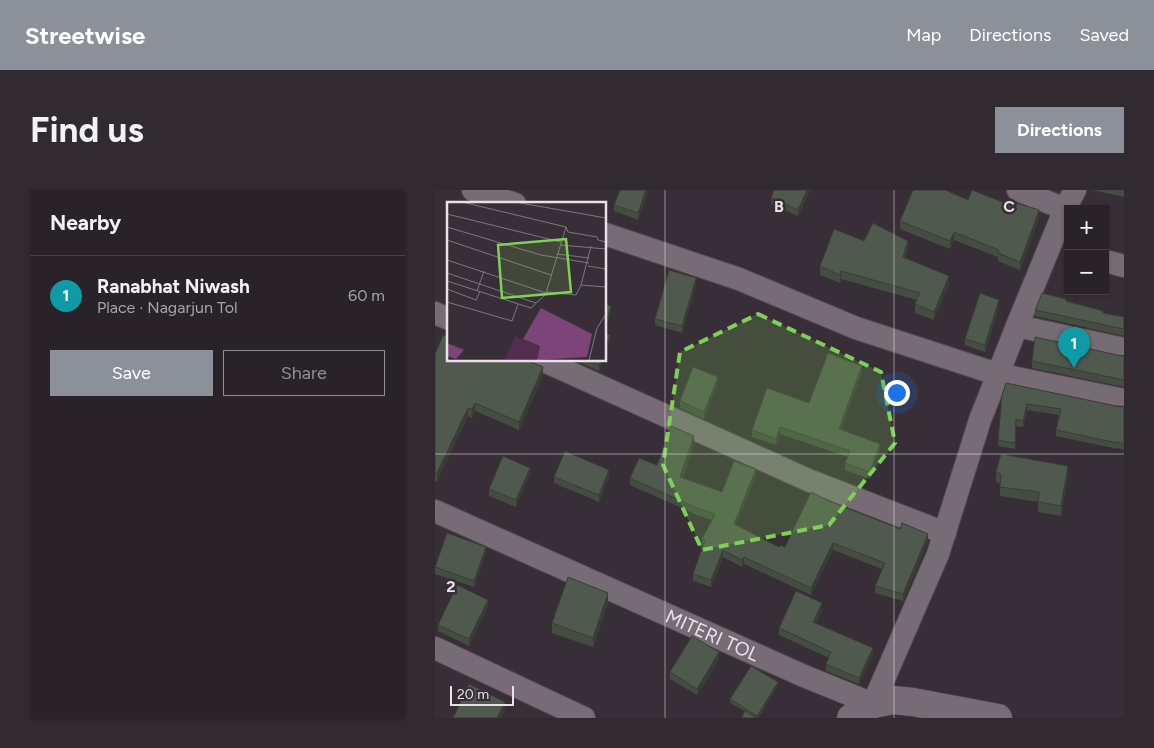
<!DOCTYPE html>
<meta charset="utf-8">
<style>
body{margin:0;font-family:Figtree,sans-serif;background:#322a31;color:#f1f3f6}
.controls{position:absolute;right:15px;top:15px;display:grid;overflow:hidden;border-radius:0px;box-shadow:0 1px 4px #0004}
.controls button{width:45px;height:45px;display:grid;place-items:center;padding:0;border:0;border-bottom:1px solid #463f46;background:#2a2229;color:#f1f3f6;font:25px sans-serif}
.scale{position:absolute;left:15px;bottom:12px;width:64px;box-sizing:border-box;padding-left:5px;border:2px solid #e8e2e8;border-top:0;font-size:14px;line-height:18px;white-space:nowrap;color:#e8e2e8;-webkit-text-stroke:4px #382e37;paint-order:stroke}
.you{position:absolute;left:461px;top:202px;width:18px;height:18px;margin:-12px;border:4px solid #fff;border-radius:50%;background:#1a73e8;box-shadow:0 0 0 8px #1a73e833}
.badge{display:grid;place-items:center;width:32px;height:32px;border-radius:50%;background:#8c9099;color:#fff;font-size:16px;font-weight:700}
.pin{position:absolute;translate:-50% -41px;filter:drop-shadow(0 1px 2px #0008)}
.pin::after{content:'';position:absolute;top:26px;width:18px;height:15px;background:inherit;clip-path:polygon(0 0,100% 0,50% 100%)}
.list{margin:0;padding:0;list-style:none}
h2{display:flex;justify-content:space-between;align-items:center;height:65px;margin:0;padding:0 20px;font-size:21px}
h2 small{font-size:16px;font-weight:400;color:#a5a4a8}
.list li{display:grid;grid-template-columns:32px 1fr auto;gap:15px;align-items:center;box-sizing:border-box;height:80px;padding:0 20px;border-top:1px solid #463f46}
.list b{display:block;font-size:19px;white-space:nowrap}
.list p{margin:0;font-size:16px;white-space:nowrap;color:#a5a4a8}
.list em{font-size:16px;font-style:normal;color:#a5a4a8}
.actions{display:flex;gap:10px;padding:15px 20px}
.actions a{flex:1;padding:11px 0;border:1px solid #8c9099;border-radius:0px;text-align:center;font-size:18px;color:#8c9099}
.actions .main{background:#8c9099;color:#fff}
.map{position:relative;flex:none;width:689px;height:528px;overflow:hidden;border-radius:0px}
header{display:flex;align-items:center;gap:30px;box-sizing:border-box;height:70px;padding:0 25px;background:#8c9099;color:#fff}
header strong{font-size:24px}
nav{display:flex;gap:28px;margin-inline-start:auto;font-size:18px}
.intro{display:flex;align-items:center;justify-content:space-between;box-sizing:border-box;height:120px;padding:0 30px}
h1{margin:0;font-size:35px}
.button{padding:12px 22px;border-radius:0px;background:#8c9099;color:#fff;font-size:18px;font-weight:700}
main{display:flex;gap:30px;padding:0 30px}
aside{flex:1;background:#2a2229;border-radius:0px;box-shadow:0 1px 4px #0004}
.map>svg:first-child{display:block}
.lines{fill:none;stroke-linecap:round;stroke-linejoin:round}
.minor-casing{stroke:#534b53;stroke-width:24}
.secondary-casing{stroke:#534b53;stroke-width:29}
.minor{stroke:#776c76;stroke-width:22}
.secondary{stroke:#776c76;stroke-width:28}
.wall{fill:#454d42}
.shaded-wall{fill:#383e36}
.building{fill:#50594d;stroke:#383e36}
.marked{fill:#7dd154;fill-opacity:0.2;stroke:#7dd154;stroke-width:4;stroke-dasharray:10 6;stroke-linejoin:round}
.grid{fill:none;stroke:#e8e2e8;stroke-width:1;stroke-opacity:0.55}
.labels{text-anchor:middle;stroke-width:5;stroke-linejoin:round;paint-order:stroke}
.street-label{font-size:19px;fill:#e8e2e8;stroke:#382e37}
.inset-road{fill:none;stroke:#7e767e;stroke-width:1}
.view{fill:#7dd154;fill-opacity:0.15;stroke:#7dd154;stroke-width:2.5}
.inset-edge{fill:none;stroke:#e8e2e8;stroke-width:2.5}
.grid-label{font-size:16px;text-anchor:middle;font-weight:bold;fill:#e8e2e8;stroke:#382e37;stroke-width:5;stroke-linejoin:round;paint-order:stroke}
</style>
<header>
<strong>Streetwise</strong>
<nav><a>Map</a><a>Directions</a><a>Saved</a></nav>
</header>
<div class="intro"><h1>Find us</h1><a class="button">Directions</a></div>
<main>
<aside>
<h2>Nearby<small></small></h2>
<ul class="list">
<li><span class="badge" style="background:#0f9aa8">1</span><div><b>Ranabhat Niwash</b><p>Place · Nagarjun Tol</p></div><em>60 m</em></li>
</ul>
<div class="actions"><a class="main">Save</a><a>Share</a></div>
</aside>
<div class="map">
<svg width="689" height="528" viewBox="0 0 689 528">
<rect width="100%" height="100%" fill="#382e37"/>
<g class="lines">
<g class="minor-casing">
<g id="minor">
<path d="M38,0L80,14"/>
<path d="M583,0L630,19"/>
<path d="M170,44L304,89L421,138L562,184L689,210"/>
<path d="M670,71L689,76"/>
<path d="M0,123L14,129"/>
<path d="M582,136L689,159"/>
<path d="M107,170L373,290L510,343"/>
<path id="s1" d="M0,321L369,486L438,514L503,364L545,230L582,136L630,19L640,0"/>
<path d="M0,458L149,528"/>
</g>
</g>
<g class="secondary-casing">
<path id="secondary" d="M416,528L438,514L458,510L478,512L563,528"/>
</g>
<use href="#minor" class="minor"/>
<use href="#secondary" class="secondary"/>
</g>
<g class="wall">
<path d="M185,0H214L203,30L179,21V15Z"/>
<path d="M339,0H375L363,26L336,14V8Z"/>
<path d="M657,0H689V7Z"/>
<path d="M533,10L604,28L597,48L585,80L563,71V67L519,50L515,59L465,39V31Z"/>
<path d="M429,51L473,59L470,68L514,94L499,130L480,123V114L482,110L406,89L405,93L385,85V76Z"/>
<path d="M261,95L247,143L220,135V129Z"/>
<path d="M631,112L668,123L689,127V146L600,126V120Z"/>
<path d="M564,117L550,162L530,155V149Z"/>
<path d="M0,164L108,186L84,240L40,221L37,228L33,226L2,291H0Z"/>
<path d="M689,165V197L597,178V171Z"/>
<path d="M139,170H168L164,181Z"/>
<path d="M427,183L406,239L445,260L435,289L410,280V273L413,267L345,244L341,255L317,247V240L374,213Z"/>
<path d="M283,193L269,229L245,218V211Z"/>
<path d="M567,205L689,216V260L683,258V259L621,246V240L624,225L592,220L588,237L581,236L580,259L563,256Z"/>
<path d="M259,253L248,288L287,302L321,286L301,335L344,357H350L394,311L493,351L468,411L440,403V396L447,379L398,360L376,405L309,374L307,377L288,367L276,397L258,391V384L268,356H267V349L277,330L262,325L195,295V288L222,275Z"/>
<path d="M561,282L633,285L626,326L603,322V312L565,306V293L561,292Z"/>
<path d="M95,284L81,317L54,306V299Z"/>
<path d="M119,287H174L164,312L119,293Z"/>
<path d="M51,363L39,397L0,384V376Z"/>
<path d="M173,413L158,457L117,443V433Z"/>
<path d="M53,416L34,456L3,441V435Z"/>
<path d="M387,420L381,433L438,465L424,494L391,481V474L394,468L344,445V438Z"/>
<path d="M284,469L262,505L235,489V482Z"/>
<path d="M343,495L323,528H306L310,521L295,513V509Z"/>
</g>
<g class="shaded-wall">
<path d="M211,0H214L203,30V23Z"/>
<path d="M372,0H375L363,26V20Z"/>
<path d="M604,20V28L597,48L585,80V72Z"/>
<path d="M519,42V50L515,59V51Z"/>
<path d="M473,51V59L468,75V67Z"/>
<path d="M406,81V89L405,93V85Z"/>
<path d="M514,86V94L499,130V122Z"/>
<path d="M261,88V95L247,143V136Z"/>
<path d="M564,110V117L550,162V155Z"/>
<path d="M176,116V123L170,142V135Z"/>
<path d="M175,145V151L170,164V158Z"/>
<path d="M166,170H168L164,181V175Z"/>
<path d="M427,176V183L404,245V239Z"/>
<path d="M108,177V186L84,240V232Z"/>
<path d="M283,187V193L269,229V222Z"/>
<path d="M40,213V221L37,228V219Z"/>
<path d="M592,214V220L588,237V231Z"/>
<path d="M33,218V226L2,291V283Z"/>
<path d="M345,237V244L341,255V249Z"/>
<path d="M259,246V253L245,294V287Z"/>
<path d="M445,254V260L435,289V282Z"/>
<path d="M633,276V285L626,326V316Z"/>
<path d="M95,278V284L81,317V310Z"/>
<path d="M321,279V286L299,341V334Z"/>
<path d="M174,280V287L164,312V305Z"/>
<path d="M493,344V351L468,411V404Z"/>
<path d="M398,353V360L376,405V398Z"/>
<path d="M51,357V363L39,397V391Z"/>
<path d="M288,360V367L276,397V390Z"/>
<path d="M309,367V374L307,377V370Z"/>
<path d="M173,403V413L158,457V448Z"/>
<path d="M53,410V416L34,456V449Z"/>
<path d="M387,413V420L378,438V432Z"/>
<path d="M438,458V465L424,494V488Z"/>
<path d="M284,462V469L262,505V499Z"/>
<path d="M343,492V495L322,528V526Z"/>
<path d="M70,512V518L66,528H62Z"/>
</g>
<g class="building">
<path d="M185,0H211L203,23L179,15Z"/>
<path d="M339,0H372L363,20L336,8Z"/>
<path d="M478,0H510L533,10L537,0L580,17L581,13L604,20L597,40L585,72L563,63L564,60L519,42L515,51L465,31Z"/>
<path d="M438,33L473,51L468,67L514,86L499,122L480,114L485,103L406,81L405,85L385,76L399,39L429,51Z"/>
<path d="M234,80L261,88L247,136L220,129Z"/>
<path d="M545,103L564,110L550,155L530,149Z"/>
<path d="M607,103L631,109V111L668,121V123L689,127V139L600,120Z"/>
<path d="M170,114L176,116L170,135Z"/>
<path d="M170,143L175,145L170,158Z"/>
<path d="M8,145L14,147V170H92L108,177L84,232L40,213L37,219L33,218L2,283L0,282V164Z"/>
<path d="M600,147L687,166L689,165V190L597,171Z"/>
<path d="M393,163L427,176L404,239L445,254L435,282L410,273L415,261L345,237L341,249L317,240L332,198L374,213Z"/>
<path d="M154,170H166L164,175Z"/>
<path d="M258,177L283,187L269,222L245,211Z"/>
<path d="M571,193L686,217L689,216V254L683,252V253L621,240L626,219L592,214L588,231L581,229L580,253L563,250L567,205Z"/>
<path d="M236,236L259,246L245,287L287,302L299,271L321,279L299,334L344,357L345,355L350,357L376,302L394,311L465,339L467,333L493,344L468,404L440,396L450,373L398,353L376,398L309,367L307,370L288,360L276,390L258,384L270,350L267,349L280,324L262,318L195,288L204,268L222,275Z"/>
<path d="M130,261L174,280L164,305L119,287Z"/>
<path d="M566,264L633,276L626,316L603,312L604,302L565,297L566,284L561,282Z"/>
<path d="M68,266L95,278L81,310L54,299Z"/>
<path d="M12,343L51,357L39,391L0,377Z"/>
<path d="M133,387L173,403L158,448L117,433Z"/>
<path d="M22,395L53,410L34,449L3,435Z"/>
<path d="M361,401L387,413L378,432L438,458L424,488L391,474L396,462L344,438Z"/>
<path d="M257,446L284,462L262,499L235,482Z"/>
<path d="M316,476L343,492L322,526L295,509Z"/>
<path d="M34,494L70,512L62,528H18Z"/>
<path d="M310,521L322,528H306Z"/>
</g>
<path class="marked" d="M323,124L446,182L460,253L394,335L267,360L228,275L245,162Z"/>
<path class="grid" d="M230,0V528M459,0V528M0,264H689"/>
<g class="labels">
<g class="street-label">
<text dy="7" stroke="none"><textPath href="#s1" startOffset="304">MITERI TOL</textPath></text>
</g>
</g>
<g transform="translate(12 12)">
<rect width="159" height="159" fill="#382e37"/>
<path d="M68,134L93,144L90,158H58Z" fill="#512d4f"/>
<path d="M94,106L145,132L140,155L90,158L93,144L76,137ZM0,141L17,148L9,157L1,154Z" fill="#7d447a"/>
<path class="inset-road" d="M15,0L119,25M68,0L159,16M0,12L114,40M0,25L94,53L142,61M119,25L121,30L150,35L151,38L159,40M0,38L104,73M113,43L159,47M110,52L142,56M0,58L99,91L119,25M141,64L159,67M0,71L89,101M0,79L84,106L101,90L129,93L134,83L159,85M134,83L144,44M0,87L29,98L33,89M30,89L37,69M0,100L65,119L71,102M142,158L150,126L159,112"/>
<path class="view" d="M119,37L124,90L55,96L51,43Z"/>
<rect width="159" height="159" class="inset-edge"/>
</g>
<g class="grid-label">
<text x="344" y="22">B</text>
<text x="574" y="22">C</text>
<text x="16" y="402">2</text>
</g>
</svg>
<div class="controls">
<button>+</button>
<button>−</button>
</div>
<div class="scale">20 m</div>
<div class="you"></div>
<div class="pin badge" style="left:639px;top:178px;background:#0f9aa8">1</div>
</div>
</main>
